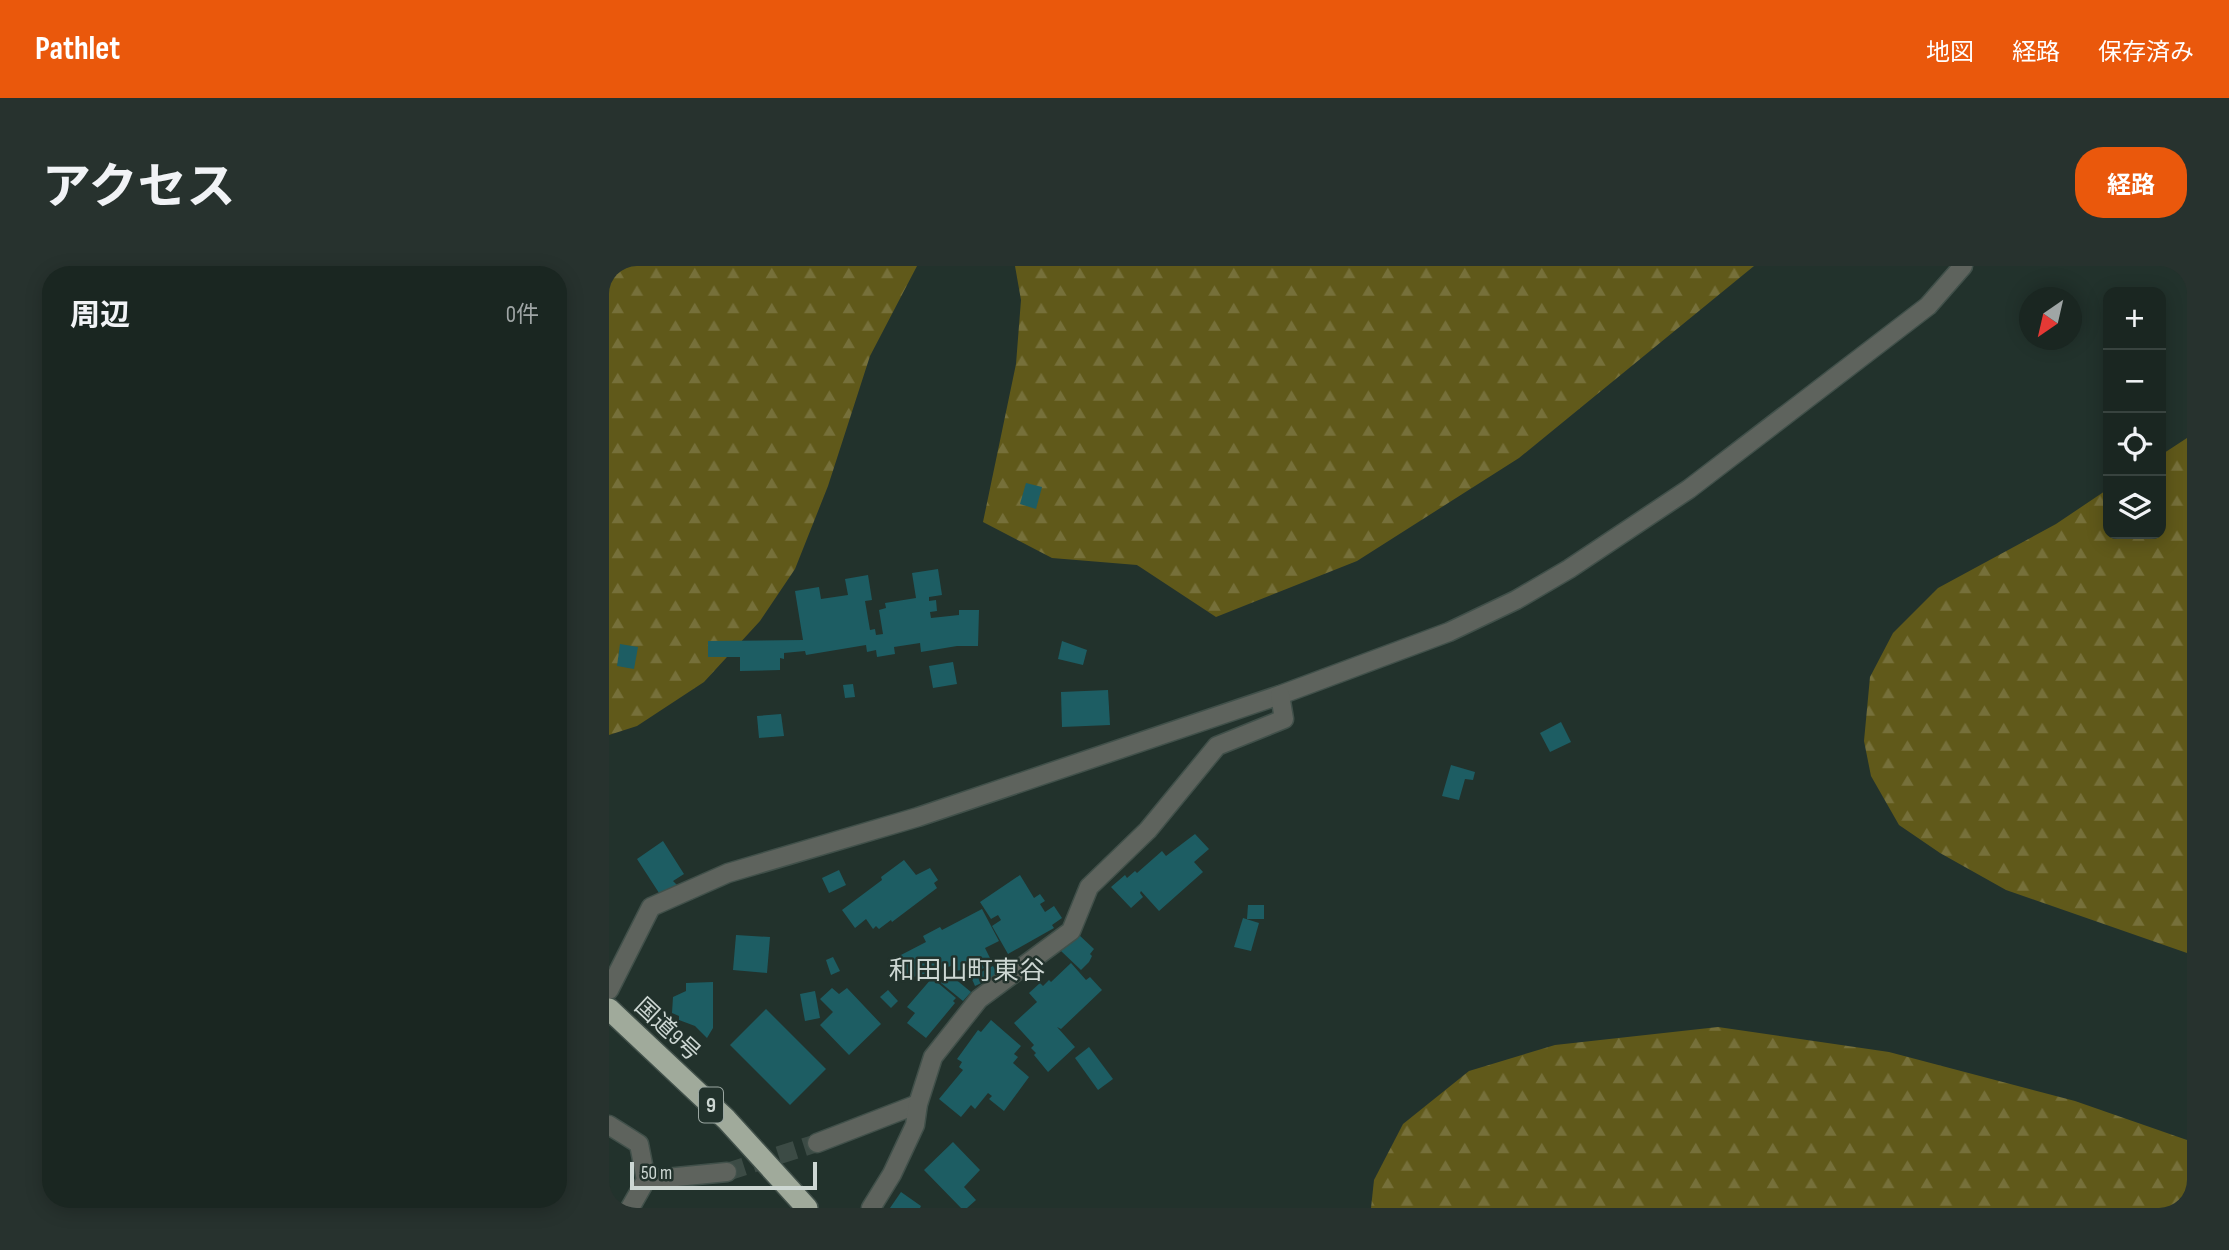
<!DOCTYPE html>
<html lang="ja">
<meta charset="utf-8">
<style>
body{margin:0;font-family:"Sofia Sans Condensed","Noto Sans JP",sans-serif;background:#27322e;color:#f1f3f6}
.controls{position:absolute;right:21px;top:21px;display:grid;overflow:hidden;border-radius:14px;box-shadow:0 4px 18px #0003}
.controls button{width:63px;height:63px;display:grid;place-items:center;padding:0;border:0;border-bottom:2px solid #38433f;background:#1a2621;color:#f1f3f6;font:35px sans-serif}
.compass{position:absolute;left:1410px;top:21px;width:63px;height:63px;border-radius:50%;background:#1a2621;box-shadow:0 4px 18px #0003;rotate:214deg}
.scale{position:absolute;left:21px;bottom:18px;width:187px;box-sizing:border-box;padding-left:7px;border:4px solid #cdd7d3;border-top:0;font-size:19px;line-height:24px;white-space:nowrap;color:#cdd7d3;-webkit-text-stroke:5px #22322c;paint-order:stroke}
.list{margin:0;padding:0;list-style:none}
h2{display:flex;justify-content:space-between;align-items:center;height:91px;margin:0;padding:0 28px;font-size:30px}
h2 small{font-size:23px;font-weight:400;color:#9fa5a5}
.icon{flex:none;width:38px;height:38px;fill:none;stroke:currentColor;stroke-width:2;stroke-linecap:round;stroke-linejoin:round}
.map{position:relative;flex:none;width:1578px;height:942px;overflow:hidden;border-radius:28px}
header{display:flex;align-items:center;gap:42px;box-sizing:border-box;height:98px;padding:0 35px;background:#ea580c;color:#fff}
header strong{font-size:33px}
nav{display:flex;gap:38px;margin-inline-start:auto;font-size:24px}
.intro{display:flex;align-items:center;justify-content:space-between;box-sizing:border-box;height:168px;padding:0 42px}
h1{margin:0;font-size:49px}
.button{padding:18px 32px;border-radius:28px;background:#ea580c;color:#fff;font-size:24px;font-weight:700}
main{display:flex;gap:42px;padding:0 42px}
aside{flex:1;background:#1a2621;border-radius:28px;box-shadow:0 4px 18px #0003}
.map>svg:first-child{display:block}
.forest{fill:url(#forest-firs)}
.building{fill:#1d5d63}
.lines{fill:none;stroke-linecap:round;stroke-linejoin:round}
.minor-tunnel{stroke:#3c4b45;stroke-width:18;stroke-dasharray:18 9;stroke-linecap:butt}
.minor-casing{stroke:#41504a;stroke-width:21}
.highway-casing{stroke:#41504a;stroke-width:24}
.minor{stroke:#5e635d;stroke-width:18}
.highway{stroke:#a0aa9b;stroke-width:21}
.labels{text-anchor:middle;stroke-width:5;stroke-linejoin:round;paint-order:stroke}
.shield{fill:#22322c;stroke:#9aa6a1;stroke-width:2}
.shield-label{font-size:21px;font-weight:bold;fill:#cdd7d3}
.street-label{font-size:23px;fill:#cdd7d3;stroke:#22322c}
.quarter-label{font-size:26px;fill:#cdd7d3;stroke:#22322c}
</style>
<header>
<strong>Pathlet</strong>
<nav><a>地図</a><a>経路</a><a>保存済み</a></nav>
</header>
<div class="intro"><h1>アクセス</h1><a class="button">経路</a></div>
<main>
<aside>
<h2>周辺<small>0件</small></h2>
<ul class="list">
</ul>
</aside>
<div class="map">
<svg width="1578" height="942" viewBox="0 0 1578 942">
<defs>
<pattern id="forest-firs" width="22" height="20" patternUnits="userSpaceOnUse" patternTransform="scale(1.75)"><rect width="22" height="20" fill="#60591a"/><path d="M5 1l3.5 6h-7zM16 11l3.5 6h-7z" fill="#76703a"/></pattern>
</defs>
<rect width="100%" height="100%" fill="#22322c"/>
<g class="forest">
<path d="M0,0H308L261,90L219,220L186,303L151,355L95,416L28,460L0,469Z"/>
<path d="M406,0H1145L910,192L748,295L607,351L528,299L443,292L374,256L407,98L412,34Z"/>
<path d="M1578,172V687L1397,624L1331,587L1290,559L1262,510L1255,475L1261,411L1284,367L1329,322L1447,258L1499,223V268H1552V189Z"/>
<path d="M1109,761L1280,786L1466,835L1578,874V942H762L765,914L794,858L860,805L946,779Z"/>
</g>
<g class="building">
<path d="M417,217L433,221L427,243L411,238Z"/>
<path d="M329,303L333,329L320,331V335L327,334L328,345L321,346L322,352L350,349V344H370L369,380H348L312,386L311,377L285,381L286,388L268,391L267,384L258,386L257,379L197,389L196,385L175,387V393L171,392V404L131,405V391H99V375L194,374L186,325L210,321L212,333L239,329L236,313L259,309L263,334L256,335L261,364L266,363L267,369L274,368L270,344L277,342L276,337L307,332L303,307Z"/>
<path d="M453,375L478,384L474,399L449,393Z"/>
<path d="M11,378L29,381L25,403L8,400Z"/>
<path d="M344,396L348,418L324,422L320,400Z"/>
<path d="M244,418L246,431L236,432L234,419Z"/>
<path d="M499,424L501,459L453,461L452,426Z"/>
<path d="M172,448L175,470L150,472L148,450Z"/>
<path d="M952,456L962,476L941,486L931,467Z"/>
<path d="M842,499L866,506L864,514L856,513L850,534L833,530Z"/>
<path d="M586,568L600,583L585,596L594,606L550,645L532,625L531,627L534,631L522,642L502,621L516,609L518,612L526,605L528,607L553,585L557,590Z"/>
<path d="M54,575L75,608L64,615L68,619L52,630L28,593Z"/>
<path d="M295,594L307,609L321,602L329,614L325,617L328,622L283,656L282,654L270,663L267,660L264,663L257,653L246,662L233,644L273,614L272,611Z"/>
<path d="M230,604L237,619L220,627L213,612Z"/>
<path d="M411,609L425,632L431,628L436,635L431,638L436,646L445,640L453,652L443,659L445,662L399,688L383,660L392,654L389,649L382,653L371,636Z"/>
<path d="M639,639H655V653H638Z"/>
<path d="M373,643L390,675L376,682L382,694L373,698L375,702L361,709L359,703L346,705L342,700L301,712L298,710L290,690L317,676L314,670L331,661L333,664Z"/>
<path d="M634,652L650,657L642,685L625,681Z"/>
<path d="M469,668L485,683L481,688L483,690L480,696L472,704L452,685Z"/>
<path d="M127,669L161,671L158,707L124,704Z"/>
<path d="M224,691L231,705L222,709L217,694Z"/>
<path d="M462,697L477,714L481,711L493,724L452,763L448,761L466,781L439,806L425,789L427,787L422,782L425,779L405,757L428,736L420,727L431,717L434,720L440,714L442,716Z"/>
<path d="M384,700L389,709L366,720L362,711Z"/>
<path d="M323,712L347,732L344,735L346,737L317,772L298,757L306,747L298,741Z"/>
<path d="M345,712L362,726L354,735L332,717L335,713Z"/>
<path d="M104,716V762L98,772L86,760L70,754V750L63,747L64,731L77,725V717Z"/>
<path d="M223,722L230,728L238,722L272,758L240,789L211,759L224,746L211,733Z"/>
<path d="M279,724L289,735L282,742L271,731Z"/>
<path d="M206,725L211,752L196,755L191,728Z"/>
<path d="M157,743L217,803L181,839L121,779Z"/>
<path d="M382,754L412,780L405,788L409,791L404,797L420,811L395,845L380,833L383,830L379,827L366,843L362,839L352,851L330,833L354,804L350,801L353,796L348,793L369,764L372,766Z"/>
<path d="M480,781L504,813L489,824L466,792Z"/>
<path d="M344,876L371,904L355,921L367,934L358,942H352L315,904Z"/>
<path d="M292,926L312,940L311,942H281Z"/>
</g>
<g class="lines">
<path class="minor-tunnel" d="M118,906L208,877"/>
<g class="minor-casing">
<g id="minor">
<path d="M0,724L42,641L119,607L309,551L671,429L840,366L907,334L960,303L1080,223L1319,40L1354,0"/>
<path d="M0,859L30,878L37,914L21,942"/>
<path d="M208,877L309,838"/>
<path d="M37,914L118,906"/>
<path d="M262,942L283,908L306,859L309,838L324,791L370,733L462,665L480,621L539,564L608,480L675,453L671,429"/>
</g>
</g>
<g class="highway-casing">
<path id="highway" d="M0,743L117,853L198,942"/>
</g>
<use href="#minor" class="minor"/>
<use href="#highway" class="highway"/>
</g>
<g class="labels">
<rect class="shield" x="90" y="821.5" width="24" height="35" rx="5"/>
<g class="shield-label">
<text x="102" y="846">9</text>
</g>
<g class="street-label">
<text transform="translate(59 763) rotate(43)" y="8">国道9号</text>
</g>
<g class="quarter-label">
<text x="358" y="713">和田山町東谷</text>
</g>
</g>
</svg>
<div class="controls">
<button>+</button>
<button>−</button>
<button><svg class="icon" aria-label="locate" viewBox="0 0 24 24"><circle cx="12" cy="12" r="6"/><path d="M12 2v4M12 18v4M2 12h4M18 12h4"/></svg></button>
<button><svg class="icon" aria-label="layers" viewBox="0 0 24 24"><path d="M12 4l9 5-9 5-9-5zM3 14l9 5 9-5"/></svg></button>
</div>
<svg class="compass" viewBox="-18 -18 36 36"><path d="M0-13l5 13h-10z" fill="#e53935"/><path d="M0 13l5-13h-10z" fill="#9fa5a5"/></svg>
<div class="scale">50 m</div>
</div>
</main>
